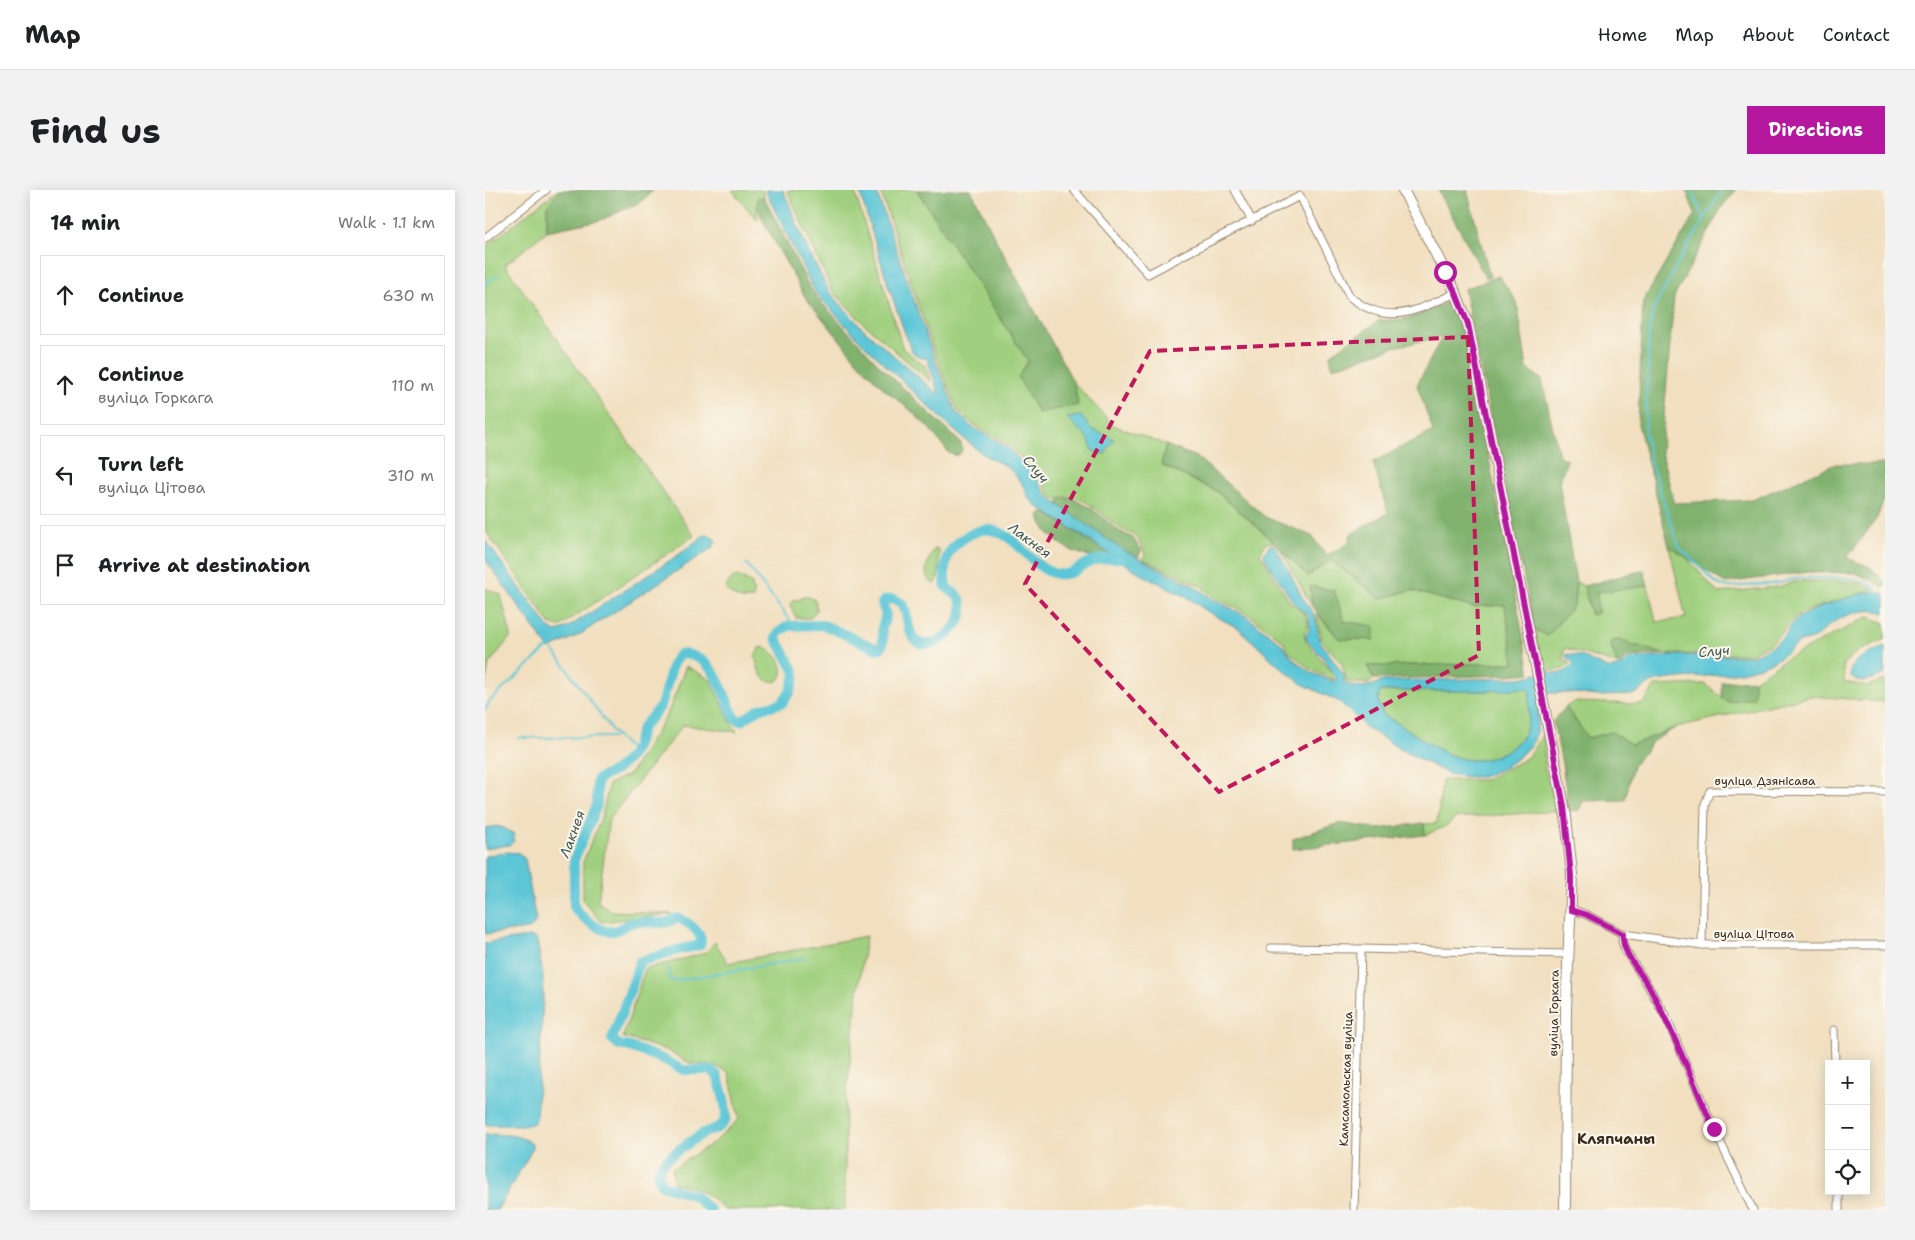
<!DOCTYPE html>
<meta charset="utf-8">
<style>
body{margin:0;font-family:"Shantell Sans",sans-serif;background:#f2f2f2;color:#202124}
.controls{position:absolute;right:15px;bottom:15px;display:grid;overflow:hidden;border-radius:0px;box-shadow:0 2px 12px #0003}
.controls button{width:45px;height:45px;display:grid;place-items:center;padding:0;border:0;border-bottom:1px solid #e0e0e0;background:#fff;color:#202124;font:25px sans-serif}
.stop{position:absolute;width:15px;height:15px;margin:-11px;border:4px solid #b5179e;border-radius:50%;background:#fff}
.stop.end{background:#b5179e;border-color:#fff;box-shadow:0 1px 5px #0008}
.list{margin:0;padding:0;list-style:none}
h2{display:flex;justify-content:space-between;align-items:center;height:65px;margin:0;padding:0 20px;font-size:21px}
h2 small{font-size:16px;font-weight:400;color:#757577}
.list li{display:grid;grid-template-columns:32px 1fr auto;gap:15px;align-items:center;box-sizing:border-box;height:80px;margin:0 10px 10px;padding:0 10px;border:1px solid #e0e0e0;border-radius:0px}
.list b{display:block;font-size:19px;white-space:nowrap}
.list p{margin:0;font-size:16px;white-space:nowrap;color:#757577}
.list em{font-size:16px;font-style:normal;color:#757577}
.icon{flex:none;width:28px;height:28px;fill:none;stroke:currentColor;stroke-width:2;stroke-linecap:round;stroke-linejoin:round}
.map{position:relative;flex:none;width:1400px;height:1020px;overflow:hidden;border-radius:0px}
header{display:flex;align-items:center;gap:30px;box-sizing:border-box;height:70px;padding:0 25px;background:#fff;border-bottom:1px solid #e0e0e0}
header strong{font-size:24px}
nav{display:flex;gap:28px;margin-inline-start:auto;font-size:18px}
.intro{display:flex;align-items:center;justify-content:space-between;box-sizing:border-box;height:120px;padding:0 30px}
h1{margin:0;font-size:35px}
.button{padding:12px 22px;border-radius:0px;background:#b5179e;color:#fff;font-size:18px;font-weight:700}
main{display:flex;gap:30px;padding:0 30px}
aside{flex:1;background:#fff;border-radius:0px;box-shadow:0 2px 12px #0003}
.map>svg:first-child{display:block}
.green{fill:#a0d07f;stroke:#6e7d4e}
.forest{fill:#80b26e;stroke:#5e6e46}
.water{fill:#5cc6d7;stroke:#4c787a;fill-rule:evenodd}
.lines{fill:none;stroke-linecap:round;stroke-linejoin:round}
.stream{stroke:#5cc6d7;stroke-width:2}
.river{stroke:#5cc6d7;stroke-width:10}
.street-casing{stroke:#96846e;stroke-width:9}
.secondary-casing{stroke:#96846e;stroke-width:12}
.street{stroke:#fff;stroke-width:7}
.secondary{stroke:#fff;stroke-width:10}
.route{stroke:#b5179e;stroke-width:6}
.marked{fill:none;stroke:#c2185b;stroke-width:4;stroke-dasharray:10 6;stroke-linejoin:round}
.labels{text-anchor:middle;stroke-width:4;stroke-linejoin:round;paint-order:stroke}
.street-label{font-size:12px;fill:#3b2a1e;stroke:#fbf7ec}
.water-label{font-size:14px;font-style:italic;fill:#455956;stroke:#fbf7ec}
.quarter-label{font-size:15px;font-weight:bold;fill:#3b2a1e;stroke:#fbf7ec}
</style>
<header>
<strong>Map</strong>
<nav><a>Home</a><a>Map</a><a>About</a><a>Contact</a></nav>
</header>
<div class="intro"><h1>Find us</h1><a class="button">Directions</a></div>
<main>
<aside>
<h2>14 min<small>Walk · 1.1 km</small></h2>
<ul class="list">
<li><svg class="icon" aria-label="ahead" viewBox="0 0 24 24"><path d="M12 20V5M6 11l6-6 6 6"/></svg><div><b>Continue</b></div><em>630 m</em></li>
<li><svg class="icon" aria-label="ahead" viewBox="0 0 24 24"><path d="M12 20V5M6 11l6-6 6 6"/></svg><div><b>Continue</b><p>вуліца Горкага</p></div><em>110 m</em></li>
<li><svg class="icon" aria-label="left" viewBox="0 0 24 24"><path d="M17 20v-9H6M10 6l-5 5 5 5"/></svg><div><b>Turn left</b><p>вуліца Цітова</p></div><em>310 m</em></li>
<li><svg class="icon" aria-label="arrive" viewBox="0 0 24 24"><path d="M6 21V4h12l-3 4 3 4H6"/></svg><div><b>Arrive at destination</b></div></li>
</ul>
</aside>
<div class="map">
<svg width="1400" height="1020" viewBox="0 0 1400 1020">
<rect width="100%" height="100%" fill="#fbf7ec"/>
<filter id="ink" filterUnits="userSpaceOnUse"><feTurbulence type="fractalNoise" baseFrequency=".02" numOctaves="2"/><feDisplacementMap in="SourceGraphic" scale="10" xChannelSelector="R" yChannelSelector="G"/><feConvolveMatrix kernelMatrix="1 2 1 2 8 2 1 2 1" color-interpolation-filters="sRGB"/></filter>
<filter id="wash" filterUnits="userSpaceOnUse"><feTurbulence type="fractalNoise" baseFrequency=".0096" numOctaves="4" result="noise"/><feDisplacementMap in="SourceGraphic" scale="20" xChannelSelector="R" yChannelSelector="G"/><feGaussianBlur stdDeviation="1.12" result="paint"/><feColorMatrix in="noise" values="0 0 0 0 0 0 0 0 0 0 0 0 0 0 0 0 0 1.4 0 .05"/><feComposite in="paint" operator="in"/></filter>
<g filter="url(#wash)">
<rect width="100%" height="100%" fill="#f1dfbf"/>
<g class="green">
<path d="M73,0H75L62,17V41L20,75L209,346L74,437L66,435L0,340V57Z"/>
<path d="M247,0H277L279,7L273,8L272,30Z"/>
<path d="M302,0H369L418,159L440,176L446,192L377,132L347,100Z"/>
<path d="M395,0H432L543,171L593,215L589,193L628,235L681,255L676,275L731,301L789,352L781,353L775,363L804,411L819,423L823,432V438L819,443C820,446 820,451 823,454C831,466 846,475 849,490L825,479L804,462L799,452L763,424L727,406L716,396L658,369L660,364L652,347C647,344 640,341 635,338C616,326 595,297 571,310L565,306L553,283L523,255L489,235L473,221L448,159Z"/>
<path d="M1184,356L1200,366L1233,403L1292,397L1313,391H1357L1380,394L1388,400L1327,419L1311,426L1287,453L1265,464H1178L1133,450L1125,452L1132,474L1080,458L1078,468L1085,473L1078,479L1057,481L1050,440L1063,445L1089,415L1091,392L1099,396L1106,425L1113,423L1111,402L1163,396L1171,432L1201,428Z"/>
<path d="M794,357L823,386L846,370L895,409L926,400L986,417L1020,415L1029,473L882,476L889,489L884,494L862,492L857,474L837,450L831,423L854,449L859,431L825,396L827,416Z"/>
<path d="M450,358L454,360C453,372 457,384 449,394L442,388C439,374 444,370 450,358Z"/>
<path d="M253,386L267,394L269,405L268,408C258,412 249,407 241,400C242,393 246,387 253,386Z"/>
<path d="M0,398L16,405L26,446L4,474L0,499Z"/>
<path d="M321,406L330,410L332,420L325,428H311L305,415L309,410H313Z"/>
<path d="M1383,427L1400,433V449L1373,461L1358,474L1359,492L1382,496L1400,490V512L1326,506L1192,537L1147,555L1127,542L1103,548L1081,517L1089,512L1158,514L1170,496L1220,494L1243,512L1268,507L1269,490L1301,469Z"/>
<path d="M275,457C290,458 305,479 293,491C276,495 273,479 270,466Z"/>
<path d="M201,476L226,490L242,525L252,542L198,535L124,629L113,712L127,721L187,724L116,732L98,710V672L117,626L124,594L145,584L183,523Z"/>
<path d="M1039,498L1045,500C1043,532 1048,547 1015,564C971,586 935,543 898,525L893,510L895,501H1003Z"/>
<path d="M1058,544L1060,581L1074,621L970,628L961,636L940,645L939,634L952,633L957,590H1000L1042,568Z"/>
<path d="M381,746L372,808L360,918V1020H239C226,1004 209,996 189,993L187,979L231,951L254,929L244,883L231,876L205,873L181,860L138,847L160,779L220,763L230,752L243,773Z"/>
</g>
<g class="forest">
<path d="M75,0H169L154,13L116,30L62,41V17Z"/>
<path d="M432,0H486L512,52L589,193L593,215L553,223L533,187L543,171Z"/>
<path d="M957,0H982L1005,87L1001,88L954,2Z"/>
<path d="M1201,0H1251L1237,17L1189,107L1176,262L1189,313L1267,310L1351,274H1400V307L1392,328L1362,368L1385,377L1400,392V397L1371,383L1322,382L1240,393L1184,356L1153,234L1158,111L1210,24Z"/>
<path d="M279,7L325,98L334,110L395,176L476,253L477,260L474,265H469L464,263L444,238L424,219L399,199L373,172L320,107L276,27L272,13L273,8Z"/>
<path d="M1014,86L1032,112L1042,178L1057,190L1074,266L1082,270L1074,292L1091,392L1089,415L1063,446L1050,440L979,99Z"/>
<path d="M968,109L978,134L1045,483L1023,485L889,489L882,476L1029,473L1020,415L986,417L926,400L895,409L846,370L823,386L774,338L731,301L676,275L681,255L713,268L780,327L827,346L841,366L863,354L866,344L903,323L888,272L948,241L932,195L957,147L909,157L847,178L845,165L895,130C925,132 943,121 968,109Z"/>
<path d="M577,308L588,309L606,318L634,341L648,348L656,360L654,366L652,367L638,360L575,316L573,313Z"/>
<path d="M557,323H561L624,364C601,374 558,351 554,325Z"/>
<path d="M1159,380L1163,396L1112,402L1113,423L1106,425L1099,396Z"/>
<path d="M825,396L849,400L859,431L889,436V450L854,449L827,416Z"/>
<path d="M1133,450L1178,464L1142,467L1136,474H1132L1125,452Z"/>
<path d="M1269,490V507L1243,512L1237,508V492Z"/>
<path d="M1081,517L1103,548L1127,542L1147,555L1192,537L1168,551L1148,576L1140,610L1098,611L1094,620L1084,621L1077,573L1068,531Z"/>
<path d="M854,633L893,639L939,633L940,645L808,659V649Z"/>
</g>
<g class="water">
<path d="M280,0H298L324,62L344,101L375,136L454,205L442,168C434,169 431,166 426,160L404,98L374,0H391L448,165L471,222L487,237L522,257L548,283L562,305L568,311L638,360L709,396L726,408L761,426L797,454L808,469L825,482L850,492L851,487L839,469L821,449V445L825,438L823,426L808,412L780,368L779,363L785,355H789L806,384L816,405L830,426L835,451L859,485L860,494L875,497L885,496L898,491L1036,488L1060,482L1075,483L1081,481L1089,473L1080,466L1082,464L1096,466L1125,479L1137,475L1143,469L1194,465L1265,466C1276,463 1290,456 1298,447C1302,443 1305,436 1309,431C1320,421 1365,406 1381,403C1387,402 1394,402 1400,404V423C1384,417 1363,423 1349,432C1342,435 1338,443 1331,447C1324,451 1317,450 1310,455C1303,461 1297,467 1289,471C1252,489 1211,484 1172,491C1161,493 1156,503 1146,505L1112,506L1088,503H1063L1054,517L1052,542L1048,552L1034,567L1017,579L997,587H984L964,584L913,558L879,536L855,512L817,494L795,477L753,438L725,423L700,406L656,384L550,315L543,307L539,297L528,282L521,276L499,265L470,241L378,154L330,102ZM1039,498L1045,500C1043,532 1048,548 1015,564C971,586 935,543 898,525L893,510L895,501H1003Z"/>
<path d="M596,226L606,239L629,249L620,264L608,261L603,248L582,228Z"/>
<path d="M223,345L227,346L231,351L227,358L94,445L64,459L0,369V350L65,439L72,442L87,435L196,363L218,346Z"/>
<path d="M1400,457V484C1388,488 1377,496 1366,487C1362,468 1386,464 1400,457Z"/>
<path d="M12,636L19,638L29,644V651L24,655L0,659V638Z"/>
<path d="M21,662L34,663L40,669L51,731L47,737L43,739L0,744V666Z"/>
<path d="M44,747L50,748L52,751L58,787V809L51,930L49,933L43,935H0V753Z"/>
<path d="M0,944C16,945 34,943 47,954V959L43,967L12,1020H0Z"/>
</g>
<g class="lines">
<g class="stream">
<path d="M1207,0L1218,28"/>
<path d="M1237,0L1195,69L1173,111L1168,121L1164,142L1160,243L1165,271L1194,357L1229,391L1235,395L1244,397L1294,393L1312,388H1358L1380,391L1386,395L1394,404"/>
<path d="M0,94L13,85"/>
<path d="M261,373L309,436"/>
<path d="M66,457L128,542L148,562"/>
<path d="M0,520L5,511L63,457"/>
<path d="M33,548L133,547"/>
<path d="M182,777L185,789L189,791L320,768"/>
</g>
<path class="river" d="M225,1020L210,1006L177,995C166,978 183,968 195,959C204,953 211,947 221,942C228,939 237,938 240,930C244,920 235,895 232,885L227,881L221,880H198L180,870L145,857L134,855L127,849L149,790L154,772L192,760L215,755C220,744 202,731 192,728C176,738 167,730 150,732C142,733 136,740 128,741C115,743 96,727 89,717V670L112,615V593L113,589L130,581L145,567L151,557L157,538L176,516L188,473L195,464C231,464 237,503 250,528L254,531H257L274,519L297,513L305,502L310,486L309,480L291,448L293,443L303,436L335,435L341,436L392,459L396,458L398,452L397,438L401,425L397,413L400,410L409,409L418,414C423,425 422,441 430,450C445,466 487,433 475,409C472,403 466,402 461,397C459,387 459,372 464,363C471,351 492,337 506,340C533,344 547,380 572,384C590,387 596,373 611,370C619,368 629,368 638,368"/>
</g>
</g>
<g filter="url(#ink)">
<g class="lines">
<g class="street-casing">
<g id="street">
<path d="M589,0L663,84L710,59L815,6L865,107C904,138 931,120 971,103"/>
<path d="M750,0L767,31"/>
<path d="M0,48L61,0"/>
<path d="M1086,719L1102,725L1138,744L1217,755H1400"/>
<path d="M1138,744L1137,751L1140,760L1162,794L1181,827L1229,939L1268,1020"/>
<path d="M1217,755L1220,614L1225,601L1400,602"/>
<path d="M786,758L876,759L1082,764"/>
<path d="M1349,840L1350,874"/>
<path d="M1354,1001V1020"/>
<path d="M869,1020L876,759"/>
</g>
</g>
<g class="secondary-casing">
<path id="secondary" d="M918,0L971,103L983,134L1081,627L1087,685L1081,819L1080,1020"/>
</g>
<use href="#street" class="street"/>
<use href="#secondary" class="secondary"/>
</g>
</g>
<g class="lines" filter="url(#ink)">
<path class="route" d="M960,82L971,103L983,134L1079,616L1086,685V720L1102,725L1138,744C1136,762 1154,780 1163,795C1189,841 1207,891 1229,939"/>
</g>
<path class="marked" d="M983,147L994,465L734,602L540,394L665,161Z"/>
<g class="labels">
<g class="street-label">
<text x="1280" y="595">вуліца Дзянісава</text>
<text x="1269" y="748">вуліца Цітова</text>
<text transform="translate(1069 823) rotate(-89)" y="4">вуліца Горкага</text>
<text transform="translate(861 889) rotate(-88)" y="4">Камсамольская вуліца</text>
</g>
<g class="water-label">
<text transform="translate(551 279) rotate(50)" y="5">Случ</text>
<text transform="translate(545 350) rotate(37)" y="5">Лакнея</text>
<text transform="translate(1229 461) rotate(-5)" y="5">Случ</text>
<text transform="translate(87 644) rotate(-70)" y="5">Лакнея</text>
</g>
<g class="quarter-label">
<text x="1131" y="954">Кляпчаны</text>
</g>
</g>
</svg>
<div class="controls">
<button>+</button>
<button>−</button>
<button><svg class="icon" aria-label="locate" viewBox="0 0 24 24"><circle cx="12" cy="12" r="6"/><path d="M12 2v4M12 18v4M2 12h4M18 12h4"/></svg></button>
</div>
<div class="stop" style="left:960px;top:82px"></div>
<div class="stop end" style="left:1229px;top:939px"></div>
</div>
</main>
